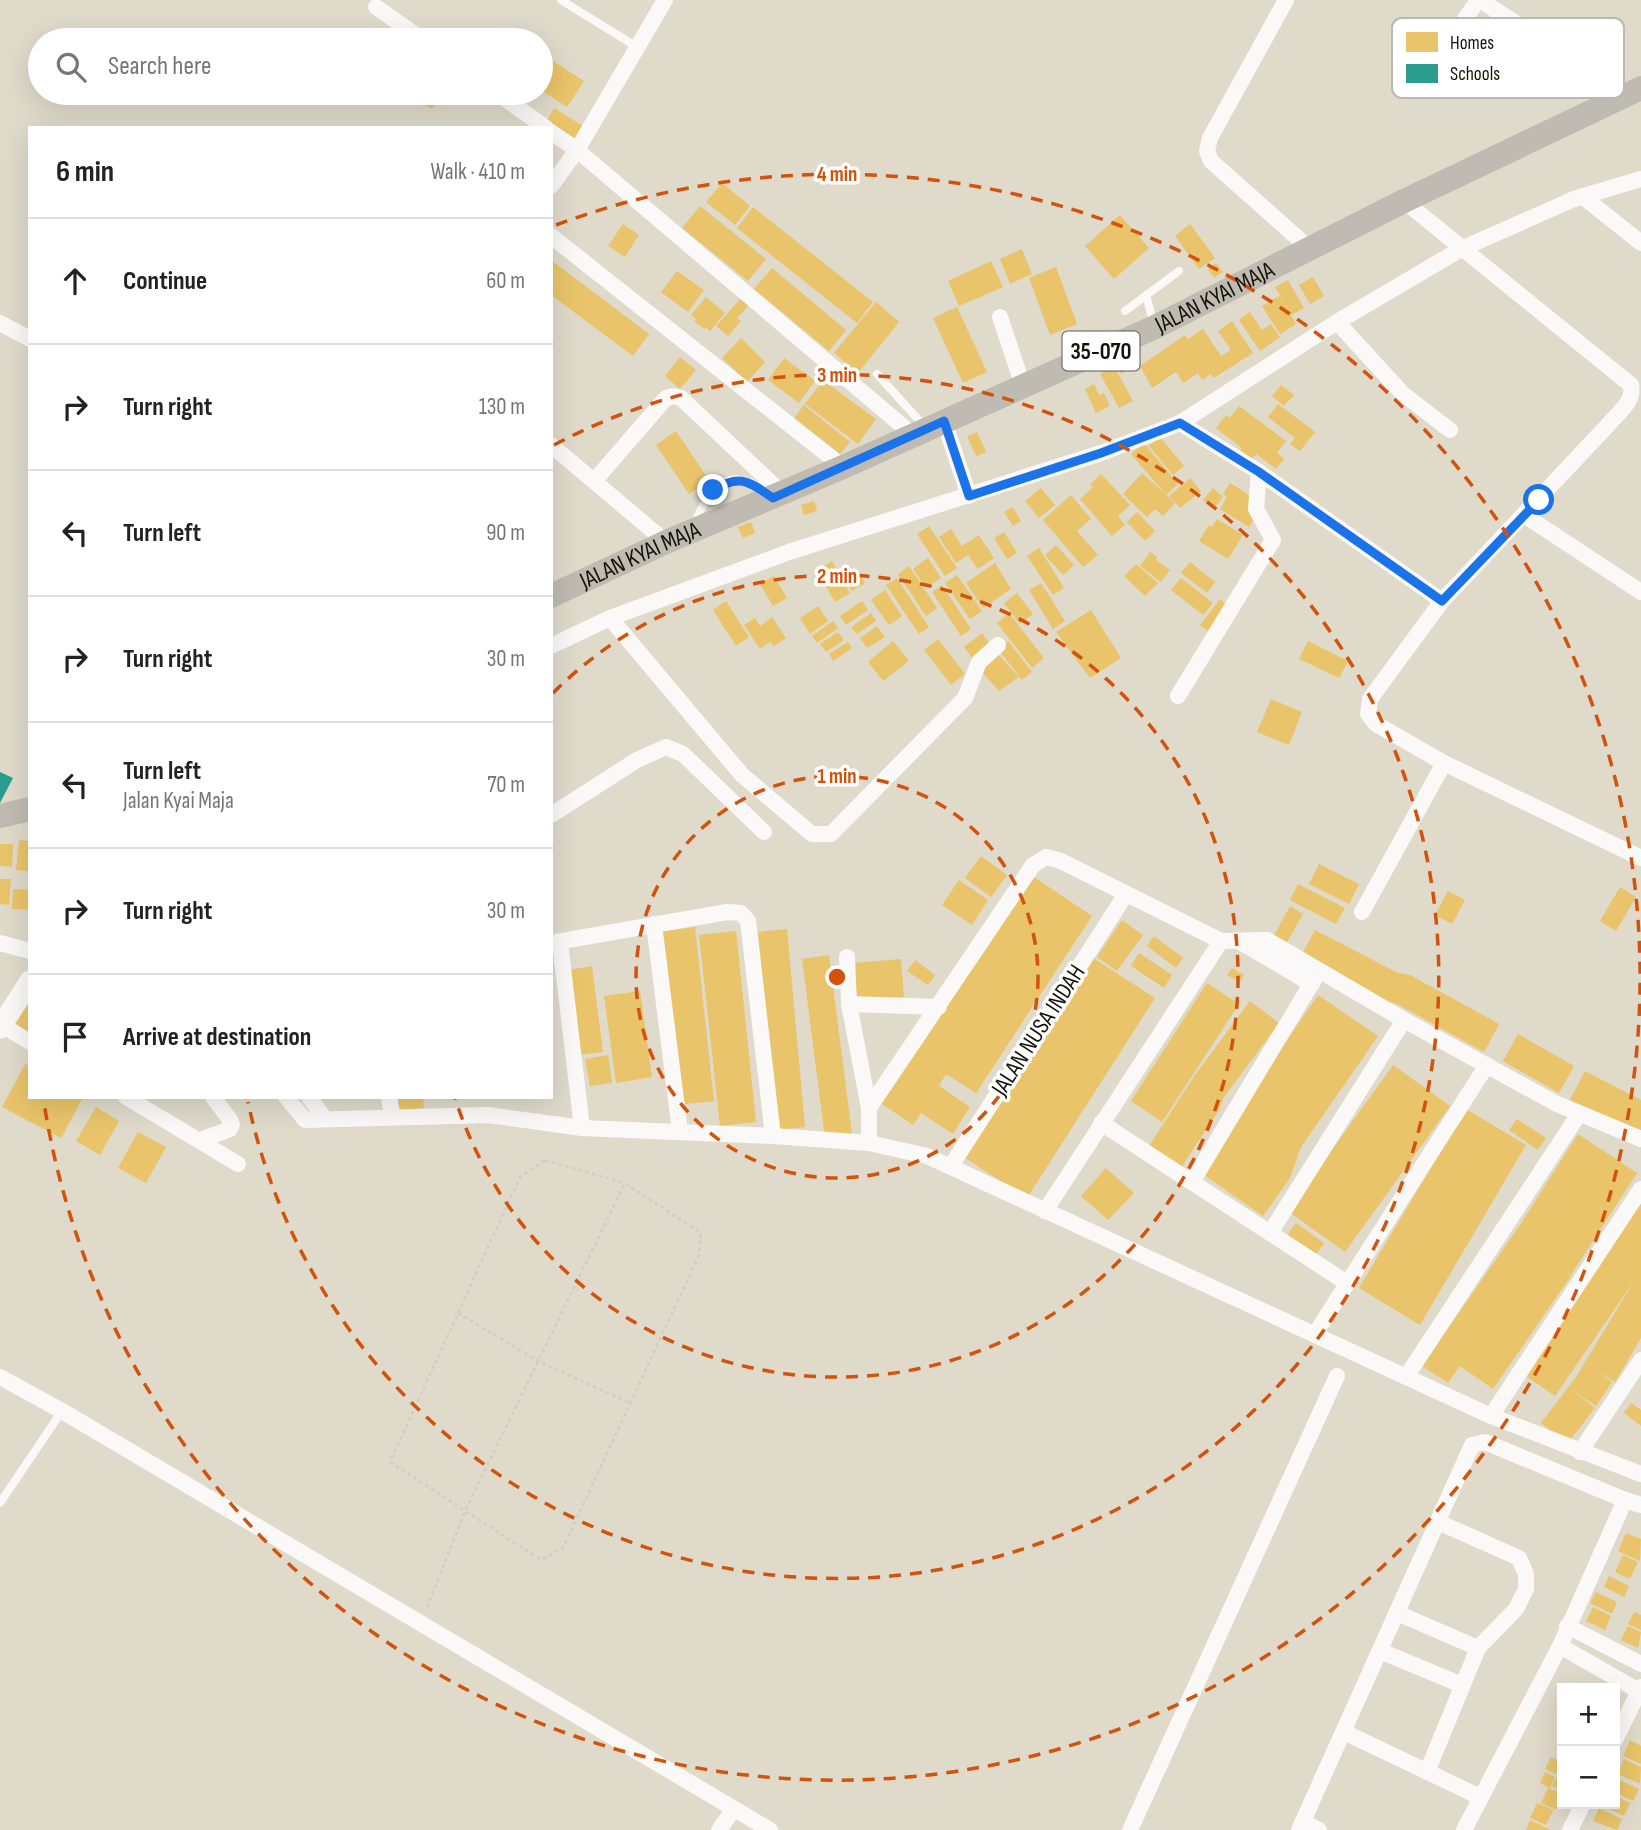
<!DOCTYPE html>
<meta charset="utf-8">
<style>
body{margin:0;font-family:"Sofia Sans Condensed",sans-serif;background:#f6f6f6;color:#222}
.controls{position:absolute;right:21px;bottom:21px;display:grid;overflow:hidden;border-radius:0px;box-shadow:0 7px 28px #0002}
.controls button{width:63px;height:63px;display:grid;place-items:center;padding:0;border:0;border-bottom:2px solid #e0e0e0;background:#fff;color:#222;font:35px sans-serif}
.stop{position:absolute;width:21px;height:21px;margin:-16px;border:5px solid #1a73e8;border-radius:50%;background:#fff}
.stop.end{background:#1a73e8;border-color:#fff;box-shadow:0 2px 7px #0008}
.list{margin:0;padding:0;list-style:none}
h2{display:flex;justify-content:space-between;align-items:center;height:91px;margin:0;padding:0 28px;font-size:30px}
h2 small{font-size:23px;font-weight:400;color:#767676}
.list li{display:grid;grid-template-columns:46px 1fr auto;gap:21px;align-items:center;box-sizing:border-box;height:126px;padding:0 28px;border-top:2px solid #e0e0e0}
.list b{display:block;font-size:26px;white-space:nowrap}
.list p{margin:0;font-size:23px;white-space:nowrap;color:#767676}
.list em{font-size:23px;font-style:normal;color:#767676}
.icon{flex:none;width:38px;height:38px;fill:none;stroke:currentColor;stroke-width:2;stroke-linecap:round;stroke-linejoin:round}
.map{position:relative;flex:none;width:1641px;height:1830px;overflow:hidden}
.search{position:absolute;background:#fff;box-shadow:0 7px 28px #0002;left:28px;top:28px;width:525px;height:77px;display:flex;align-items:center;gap:18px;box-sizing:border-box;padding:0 24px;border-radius:38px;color:#767676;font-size:26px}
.panel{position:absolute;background:#fff;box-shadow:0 7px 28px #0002;left:28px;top:126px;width:525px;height:973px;border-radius:0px}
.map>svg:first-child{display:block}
.homes{fill:#e9c46a}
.schools{fill:#2a9d8f}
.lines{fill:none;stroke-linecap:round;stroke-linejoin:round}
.path{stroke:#cecdc8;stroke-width:2.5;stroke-dasharray:3.5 3.5;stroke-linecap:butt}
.lane{stroke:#faf9f7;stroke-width:8}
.street{stroke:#faf9f7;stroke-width:16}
.secondary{stroke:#faf9f7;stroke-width:21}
.primary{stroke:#bfbbb2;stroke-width:24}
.route{stroke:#1a73e8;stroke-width:9}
.ring{fill:none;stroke:#d3520c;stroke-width:3.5;stroke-dasharray:12 9}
.labels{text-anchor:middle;stroke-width:7;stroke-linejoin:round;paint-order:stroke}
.shield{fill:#fff;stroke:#5b5952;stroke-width:2}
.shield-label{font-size:23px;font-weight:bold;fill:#151208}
.street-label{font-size:24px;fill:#151208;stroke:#fff}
.key{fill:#fff;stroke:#b9b8b5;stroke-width:2}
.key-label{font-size:19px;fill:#151208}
.centre{fill:#d3520c;stroke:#fff;stroke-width:3.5}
.ring-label{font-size:21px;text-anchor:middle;font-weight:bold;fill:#d3520c;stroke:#fff;stroke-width:7;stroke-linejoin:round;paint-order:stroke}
</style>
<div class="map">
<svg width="1641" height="1830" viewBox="0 0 1641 1830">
<rect width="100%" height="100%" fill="#dfdaca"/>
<g class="homes">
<path d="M508,32L523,40H503Z"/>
<path d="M545,56L584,81L567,107L541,90V63Z"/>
<path d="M406,93H442L432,109Z"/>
<path d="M554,108L583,126L576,139L547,121Z"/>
<path d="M722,183L750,206L735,225L706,202Z"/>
<path d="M700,206L766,259L748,281L682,228Z"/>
<path d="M753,207L873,302L857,323L737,228Z"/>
<path d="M1120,215L1149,248L1114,279L1085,246Z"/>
<path d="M623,224L639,235L625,257L608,246Z"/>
<path d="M1190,224L1215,258L1199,269L1175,236Z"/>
<path d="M1022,249L1032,274L1010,284L1000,259Z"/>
<path d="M551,260L649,334L633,356L551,295Z"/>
<path d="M991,261L1003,287L959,306L948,281Z"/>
<path d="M1216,263L1223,272L1214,278L1208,269Z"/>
<path d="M1056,267L1077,324L1050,335L1029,278Z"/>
<path d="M772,268L846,330L829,351L754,289Z"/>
<path d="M677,271L704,290L688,312L661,292Z"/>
<path d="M1313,277L1324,296L1310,304L1299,285Z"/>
<path d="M1288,280L1304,308L1291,315L1296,324L1280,334L1262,306L1279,296L1283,301L1275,287Z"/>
<path d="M745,294L753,301L737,318L741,321L728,336L716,326Z"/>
<path d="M706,297L725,313L710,331L706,327L704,329L694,321L696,319L691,315Z"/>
<path d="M876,302L899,322L858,373L834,353Z"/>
<path d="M957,307L987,372L963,383L933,318Z"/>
<path d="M1250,312L1262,330L1271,324L1280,337L1260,351L1239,320Z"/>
<path d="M1232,321L1253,353L1214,378L1211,374L1202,380L1198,373L1183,383L1176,372L1152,388L1140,366L1185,335L1192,345L1188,339L1203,329L1221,356L1231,350L1218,331Z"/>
<path d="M741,338L765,362L747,382L722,358Z"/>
<path d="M1129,356L1135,366L1121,374L1116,364Z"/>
<path d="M680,357L696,370L680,389L665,376Z"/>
<path d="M784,358L815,381L799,403L768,380Z"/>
<path d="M1114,366L1133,401L1119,408L1100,374Z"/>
<path d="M823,380L876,419L858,444L805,404Z"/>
<path d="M1094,384L1099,395L1104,393L1110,406L1096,413L1085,389Z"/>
<path d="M1281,385L1294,395L1284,406L1272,396Z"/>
<path d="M1278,404L1315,432L1300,451L1290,444L1295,438L1268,417Z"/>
<path d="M804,405L850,442L840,454L794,418Z"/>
<path d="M1239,406L1286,441L1277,453L1284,459L1276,469L1256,454L1252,459L1240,450L1242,448L1216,428L1226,415L1230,418Z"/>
<path d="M676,431L709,480L689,494L656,445Z"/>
<path d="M977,432L986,452L976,456L967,436Z"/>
<path d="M1160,437L1184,466L1173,475L1149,446Z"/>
<path d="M1144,443L1178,484L1166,495L1131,454Z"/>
<path d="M1142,473L1175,503L1163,516L1155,509L1147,517L1123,494Z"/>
<path d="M1101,474L1130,505L1118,516L1125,525L1112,536L1080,499L1093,487L1090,485Z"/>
<path d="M1190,478L1201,491L1180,508L1169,496Z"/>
<path d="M1230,483L1256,499L1249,511L1256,516L1249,527L1220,509L1227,497L1223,494Z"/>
<path d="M1041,488L1055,505L1039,518L1025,501Z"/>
<path d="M1213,488L1223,497L1214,508L1203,500Z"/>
<path d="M1071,495L1091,519L1077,531L1098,555L1083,567L1043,520Z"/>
<path d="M814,501L817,511L804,515L801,505Z"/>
<path d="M1013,507L1021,521L1013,526L1004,512Z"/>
<path d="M1137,512L1155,531L1145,541L1127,522Z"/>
<path d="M1217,519L1243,535L1228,559L1199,541L1209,525L1212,527Z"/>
<path d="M751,522L755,533L743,538L738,527Z"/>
<path d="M929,526L957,568L945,576L917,534Z"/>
<path d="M951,529L962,546L979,535L994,558L978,569L968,555L956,563L939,537Z"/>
<path d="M1004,532L1017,553L1007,559L994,538Z"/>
<path d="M1056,545L1074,565L1063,575L1045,555Z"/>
<path d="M1039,548L1064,588L1053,595L1027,556Z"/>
<path d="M1150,552L1157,557L1156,560L1170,570L1161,582L1140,566Z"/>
<path d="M928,558L941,578L926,588L913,569Z"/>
<path d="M832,561L850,593L835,602L817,571Z"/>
<path d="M1190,562L1215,582L1207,593L1181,573Z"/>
<path d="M995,563L1011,589L983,608L966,583Z"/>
<path d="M1136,564L1158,583L1145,596L1124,576Z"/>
<path d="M909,566L937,608L926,616L898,574Z"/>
<path d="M859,572L865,583L852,591L845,580Z"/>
<path d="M957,575L982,611L970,619L945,583Z"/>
<path d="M774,576L787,598L773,606L760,584Z"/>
<path d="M897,578L929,627L919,634L886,585Z"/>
<path d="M1181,578L1213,603L1203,615L1171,590Z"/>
<path d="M1041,583L1065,621L1053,629L1029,590Z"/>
<path d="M942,585L971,629L961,636L932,592Z"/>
<path d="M885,590L902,616L889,625L871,600Z"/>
<path d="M1017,593L1033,614L1020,624L1004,603Z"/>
<path d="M1220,599L1232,608L1212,634L1200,625Z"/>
<path d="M726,601L749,637L736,646L713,610Z"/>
<path d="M862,601L868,610L846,625L840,616Z"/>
<path d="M818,606L828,621L810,634L800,618Z"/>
<path d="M1091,610L1121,658L1090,678L1056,632Z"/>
<path d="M871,613L876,621L857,634L851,627Z"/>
<path d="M1009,613L1044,658L1032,668L997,623Z"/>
<path d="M772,617L786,638L774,646L770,642L760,649L744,625L755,618L760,626Z"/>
<path d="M833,621L838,628L817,643L812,636Z"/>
<path d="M877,626L885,637L867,648L860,638Z"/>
<path d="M838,632L844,640L826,652L820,644Z"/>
<path d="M982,633L991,646L973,659L964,647Z"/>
<path d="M938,639L965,674L951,685L924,650Z"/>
<path d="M893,641L909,661L883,681L868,662Z"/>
<path d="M1008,641L1032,672L1022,680L998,649Z"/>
<path d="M1308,641L1348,661L1339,678L1299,659Z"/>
<path d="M848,642L852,648L833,661L829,654Z"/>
<path d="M999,655L1019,677L999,691L981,671Z"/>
<path d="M1271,699L1302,712L1289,745L1257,732Z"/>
<path d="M19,840L30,841V871L16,870Z"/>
<path d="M0,844H13L12,867L0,866Z"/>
<path d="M981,856L1007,875L991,897L965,878Z"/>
<path d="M1319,864L1359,884L1349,904L1309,884Z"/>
<path d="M1028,873L1092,916L976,1093L946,1074L939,1086L970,1107L953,1134L921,1113L913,1125L879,1102Z"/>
<path d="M0,879H11L9,905L0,904Z"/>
<path d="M959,880L988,900L972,925L942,905Z"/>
<path d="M1298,884L1345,908L1336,924L1290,900Z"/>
<path d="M1620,887L1636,897L1616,931L1600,921Z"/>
<path d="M13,889L30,890V910L12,909Z"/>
<path d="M1448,891L1465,900L1452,924L1435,915Z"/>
<path d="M1290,906L1303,914L1285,946L1272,939Z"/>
<path d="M1122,920L1143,935L1117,971L1097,957Z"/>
<path d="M695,927L714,1101L677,1105L658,932Z"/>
<path d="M787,929L805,1127L777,1130L758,932Z"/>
<path d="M1315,930L1398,973L1410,975L1499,1024L1484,1052L1395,1003L1383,1001L1300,958Z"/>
<path d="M736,931L756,1122L720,1126L699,935Z"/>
<path d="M1154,936L1183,958L1176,968L1147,946Z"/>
<path d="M1139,953L1172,975L1164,988L1131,966Z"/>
<path d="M1087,954L1155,998L1027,1198L959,1154Z"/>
<path d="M829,955L852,1134L825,1138L802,959Z"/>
<path d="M901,959L904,997L857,1001L854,963Z"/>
<path d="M915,960L935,975L928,985L907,971Z"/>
<path d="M592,966L603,1052L579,1055L568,970Z"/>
<path d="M1232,968L1244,975L1240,982L1227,975Z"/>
<path d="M1207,983L1239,1004L1162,1122L1131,1101Z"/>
<path d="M640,991L652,1077L616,1083L604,996Z"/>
<path d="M1318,995L1378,1036L1301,1147L1290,1178L1263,1216L1201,1173L1246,1108L1250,1094Z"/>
<path d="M30,998V1038L12,1027Z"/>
<path d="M1250,1001L1279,1023L1224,1097L1219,1110L1181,1168L1149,1146L1195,1075Z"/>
<path d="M1518,1034L1574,1066L1559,1093L1503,1061Z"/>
<path d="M608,1055L612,1083L590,1086L585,1059Z"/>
<path d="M26,1063L30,1065V1097H83L61,1138L2,1107Z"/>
<path d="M1393,1065L1450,1106L1345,1252L1288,1211Z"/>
<path d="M1585,1071L1641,1100V1135L1570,1100Z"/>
<path d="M398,1097H423L424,1108L400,1110Z"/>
<path d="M96,1107L119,1121L100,1155L76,1141Z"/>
<path d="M1466,1109L1526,1145L1420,1325L1359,1288Z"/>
<path d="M1517,1119L1546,1138L1538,1150L1509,1130Z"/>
<path d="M138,1132L166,1147L146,1183L118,1168Z"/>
<path d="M1578,1134L1637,1173L1571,1275L1562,1270L1571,1276L1493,1389L1460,1366L1448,1383L1422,1366L1520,1225Z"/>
<path d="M1106,1168L1134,1193L1108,1220L1081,1196Z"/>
<path d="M1641,1199V1338L1615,1382L1595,1370L1612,1382L1596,1406L1574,1392L1595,1408L1567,1444L1541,1423L1576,1377L1636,1278L1555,1396L1523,1374Z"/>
<path d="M1296,1223L1324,1243L1312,1260L1284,1240Z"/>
<path d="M1631,1403L1641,1410V1426L1624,1413Z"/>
<path d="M1626,1533L1641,1539L1640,1561L1618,1551Z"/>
<path d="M1623,1555L1638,1562L1630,1579L1615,1572Z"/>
<path d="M1609,1576L1629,1586L1624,1597L1604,1587Z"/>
<path d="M1596,1592L1617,1602L1612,1614L1590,1603Z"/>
<path d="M1593,1607L1611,1616L1605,1630L1586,1621Z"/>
<path d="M1634,1612L1641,1615V1630L1628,1624Z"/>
<path d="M1628,1626L1641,1632L1638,1648L1621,1640Z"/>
<path d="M1630,1740L1641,1746V1764L1623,1756Z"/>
<path d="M1551,1757L1561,1762L1556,1774L1545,1769Z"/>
<path d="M1624,1759L1641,1767L1640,1784L1618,1774Z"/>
<path d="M1545,1772L1555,1777L1550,1788L1540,1783Z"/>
<path d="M1558,1774L1562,1776V1791L1552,1786Z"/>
<path d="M1615,1778L1639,1789L1633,1801L1615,1792Z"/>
<path d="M1548,1788L1562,1794L1556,1810L1541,1803Z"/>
<path d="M1615,1796L1630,1803L1624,1816L1598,1804H1615Z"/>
<path d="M1537,1803L1553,1810L1546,1825L1530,1818Z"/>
<path d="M1599,1808L1622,1819L1617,1830L1593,1821Z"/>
<path d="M1530,1820L1551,1830H1526Z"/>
</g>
<path class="schools" d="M0,772L13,778L0,803Z"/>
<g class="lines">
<g class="path">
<path d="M545,1160L625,1183L701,1233L699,1255L563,1548L541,1560L390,1462L520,1177Z"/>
<path d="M458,1313L538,1361L630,1403"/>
<path d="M427,1607L466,1509L625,1183"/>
</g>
<g class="lane">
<path d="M561,0L637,47"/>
<path d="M1146,295L1154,324"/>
<path d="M1125,311L1179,271"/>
<path d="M877,374L925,427"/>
<path d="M695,522C704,501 720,470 749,482C756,484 762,490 768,494"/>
<path d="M0,1503L62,1411"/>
</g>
<g class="street">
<path d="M1286,0L1210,138L1207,151L1211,161L1310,249"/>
<path d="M1480,0L1537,37L1613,102"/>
<path d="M376,7L423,40"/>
<path d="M1444,50L1478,0"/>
<path d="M497,93L546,128"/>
<path d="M551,132L577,150L913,435"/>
<path d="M551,186L577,150L665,0"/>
<path d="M1582,196L1641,243"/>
<path d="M1404,201L1631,385C1635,401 1618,413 1608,425L1442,601L1370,699L1368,714L1376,724L1444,763L1641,858"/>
<path d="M551,236L843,467"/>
<path d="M1000,317L1023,386"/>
<path d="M1337,322L1403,394L1450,430"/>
<path d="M0,323L30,339"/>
<path d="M944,421L969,496"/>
<path d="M1180,423L1259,472L1442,601"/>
<path d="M551,445L666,542"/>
<path d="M595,480L666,398L673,396L681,398L783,494"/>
<path d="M1524,515L1641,592"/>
<path d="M610,618L742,775L812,834H831L965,698L979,662L998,645"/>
<path d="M551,646L610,618L789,552L1101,453L1180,423L1337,322L1461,249L1574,199L1641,179"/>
<path d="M1178,696L1273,540L1256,509L1259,472"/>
<path d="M551,815L637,760L666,747L683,754L764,832"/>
<path d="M1362,912L1444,763"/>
<path d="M654,924L680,1132"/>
<path d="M1237,940L1312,984"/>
<path d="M560,942L582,1128"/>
<path d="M0,943L30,951"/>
<path d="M551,943L727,912L741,913L748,921L773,1136"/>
<path d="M847,957L849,1004L869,1108V1143"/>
<path d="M849,1004L939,1007"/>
<path d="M2,1025L30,1042"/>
<path d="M126,1097L238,1164"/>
<path d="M286,1097L305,1120L488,1115L582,1128L773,1136L869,1143L927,1156L1491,1416L1641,1474"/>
<path d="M309,1097L325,1119"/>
<path d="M389,1097L392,1116"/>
<path d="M869,1108L1033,865L1046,857L1061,861L1221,941L1267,940L1404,1020L1555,1103L1641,1139"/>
<path d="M1101,1123L1347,1283"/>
<path d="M201,1140L230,1129L232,1125L230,1120L213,1097"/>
<path d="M951,1166L1126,894"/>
<path d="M1192,1182L1319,971"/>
<path d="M1045,1211L1221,941"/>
<path d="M1270,1233L1404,1020"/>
<path d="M1315,1334L1487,1065"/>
<path d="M0,1377L62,1411L770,1830"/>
<path d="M1406,1377L1579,1114"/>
<path d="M1491,1416L1641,1189"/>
<path d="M1580,1452L1641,1360"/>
<path d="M1397,1613L1478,1648"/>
<path d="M1567,1626L1641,1664"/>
<path d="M1560,1646L1639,1691"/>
<path d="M1380,1651L1462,1685"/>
<path d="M1344,1732L1480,1797"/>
<path d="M1615,1740L1641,1687"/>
<path d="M1427,1772L1478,1648L1516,1609L1526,1589V1574L1519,1558L1438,1522"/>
<path d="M1303,1822L1319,1830"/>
<path d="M719,1830L733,1810"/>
<path d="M1130,1830L1337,1376"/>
<path d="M1299,1830L1472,1445L1485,1442L1625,1500"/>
<path d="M1464,1830L1560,1646L1625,1500L1641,1505"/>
<path d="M1570,1830L1583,1804"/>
</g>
<path class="secondary" d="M0,1028L30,981"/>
<g class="primary">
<path id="s1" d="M551,596L666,542L843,467L1155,327L1404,201L1641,88"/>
<path d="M0,816L30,809"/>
</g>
</g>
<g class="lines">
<path class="route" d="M713,490C741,473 749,482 773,498L944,421L969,496L1101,453L1180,423L1259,472L1442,601L1539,500"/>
</g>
<g class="ring">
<circle cx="837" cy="977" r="201"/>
<path d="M553 693A401 401 0 1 1 455 1098"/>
<path d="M554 445A602 602 0 1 1 248 1102"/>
<path d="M556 225A803 803 0 1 1 44 1103"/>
</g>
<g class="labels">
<rect class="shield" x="1062.5" y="331.5" width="77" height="39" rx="5"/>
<g class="shield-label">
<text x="1101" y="359">35-070</text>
</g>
<g class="street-label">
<text dy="8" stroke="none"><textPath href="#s1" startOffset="728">JALAN KYAI MAJA</textPath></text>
<text dy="8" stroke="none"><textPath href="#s1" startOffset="98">JALAN KYAI MAJA</textPath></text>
<text transform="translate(1038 1030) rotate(-57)" y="8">JALAN NUSA INDAH</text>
</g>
</g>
<rect x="1392" y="18" width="232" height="80" rx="10" class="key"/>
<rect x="1406" y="32" width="32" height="20" fill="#e9c46a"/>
<rect x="1406" y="64" width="32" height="19" fill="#2a9d8f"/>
<g class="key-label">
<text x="1450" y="49">Homes</text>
<text x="1450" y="80">Schools</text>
</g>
<circle cx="837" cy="977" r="10" class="centre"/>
<g class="ring-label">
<text x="837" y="181">4 min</text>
<text x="837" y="382">3 min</text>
<text x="837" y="583">2 min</text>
<text x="837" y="783">1 min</text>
</g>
</svg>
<div class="controls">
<button>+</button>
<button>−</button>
</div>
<div class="stop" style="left:1539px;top:500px"></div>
<div class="stop end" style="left:713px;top:490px"></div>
<div class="search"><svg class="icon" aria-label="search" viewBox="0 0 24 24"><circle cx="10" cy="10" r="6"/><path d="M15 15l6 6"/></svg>Search here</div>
<section class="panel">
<h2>6 min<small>Walk · 410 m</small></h2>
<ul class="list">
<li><svg class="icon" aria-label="ahead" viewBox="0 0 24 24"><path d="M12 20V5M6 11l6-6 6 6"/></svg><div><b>Continue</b></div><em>60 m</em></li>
<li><svg class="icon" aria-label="right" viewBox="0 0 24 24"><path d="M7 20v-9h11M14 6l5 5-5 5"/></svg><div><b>Turn right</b></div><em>130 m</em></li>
<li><svg class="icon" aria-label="left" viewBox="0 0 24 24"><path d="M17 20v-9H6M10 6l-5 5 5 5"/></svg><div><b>Turn left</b></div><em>90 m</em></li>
<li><svg class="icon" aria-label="right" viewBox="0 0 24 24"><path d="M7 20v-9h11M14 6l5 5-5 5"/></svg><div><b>Turn right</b></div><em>30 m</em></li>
<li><svg class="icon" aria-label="left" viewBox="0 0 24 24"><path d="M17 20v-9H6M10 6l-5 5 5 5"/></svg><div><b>Turn left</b><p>Jalan Kyai Maja</p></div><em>70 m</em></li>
<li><svg class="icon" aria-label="right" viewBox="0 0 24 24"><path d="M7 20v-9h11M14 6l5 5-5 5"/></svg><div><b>Turn right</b></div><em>30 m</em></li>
<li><svg class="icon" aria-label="arrive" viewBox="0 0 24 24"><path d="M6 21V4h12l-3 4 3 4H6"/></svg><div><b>Arrive at destination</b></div></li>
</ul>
</section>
</div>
